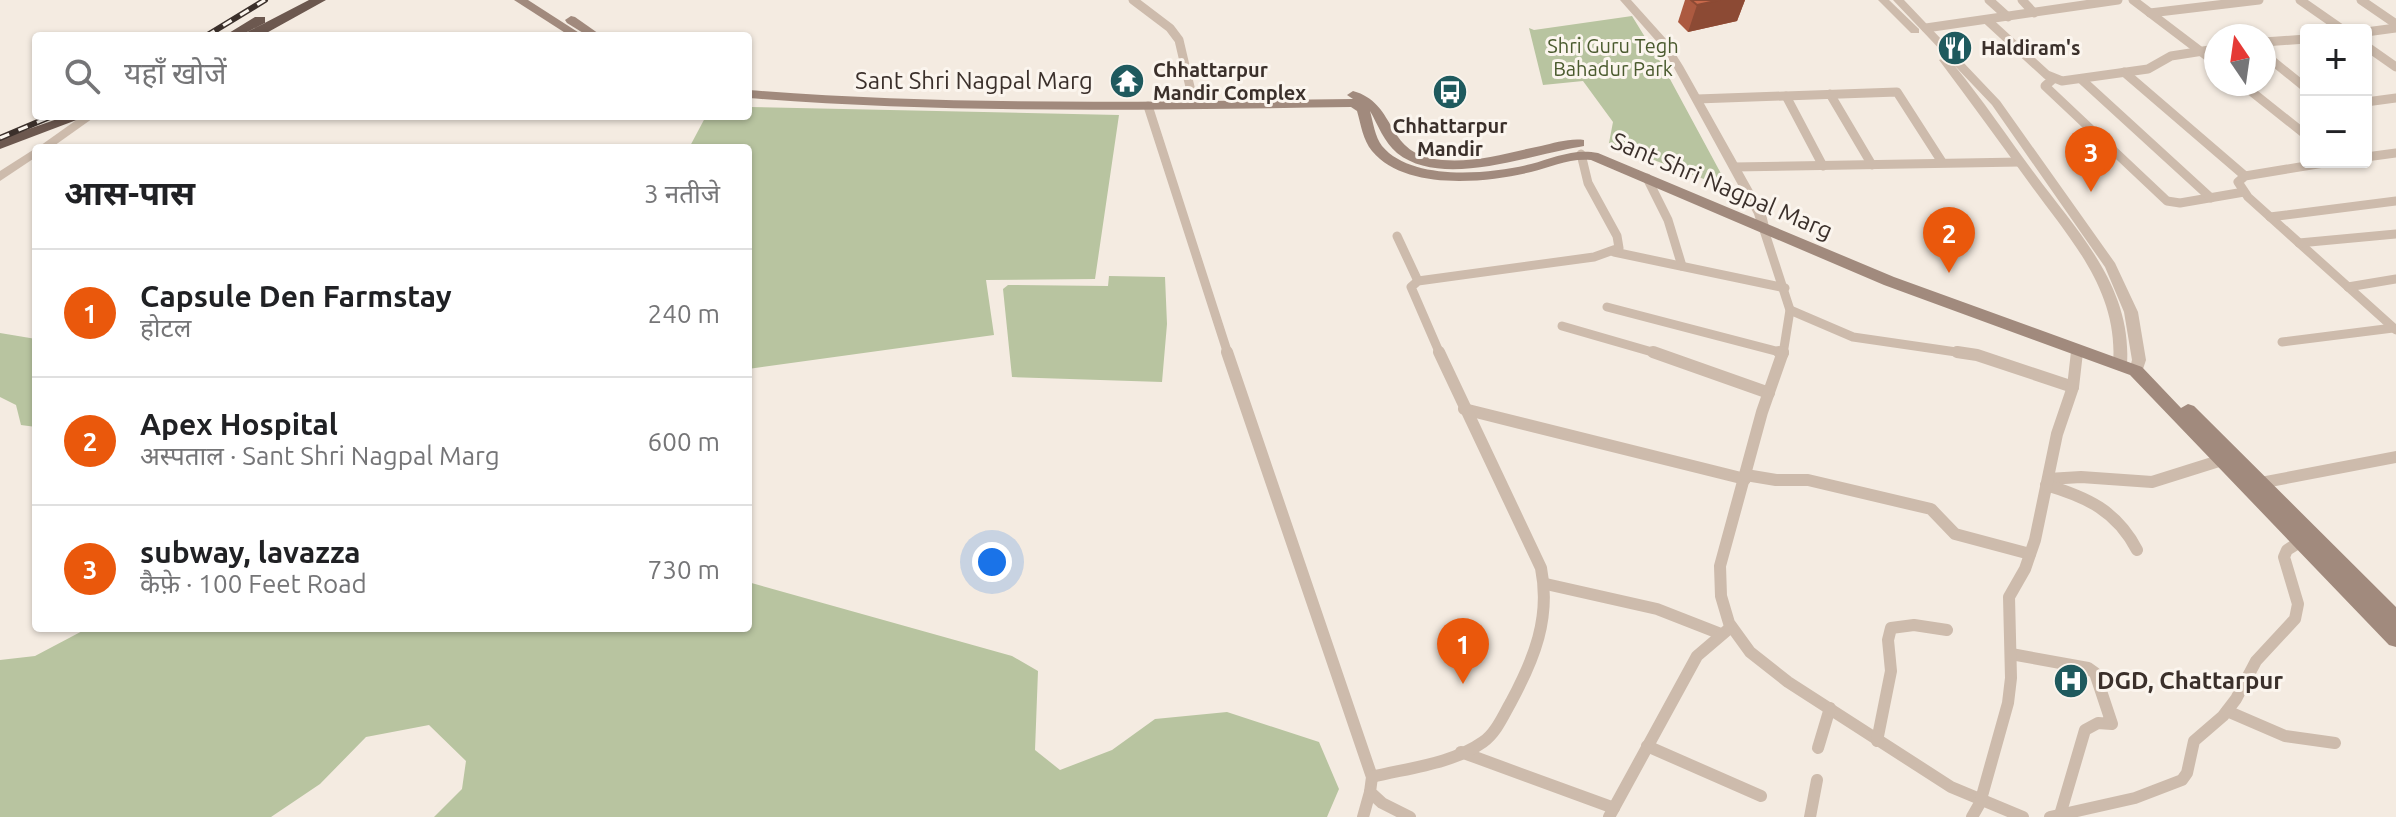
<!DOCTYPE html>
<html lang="hi">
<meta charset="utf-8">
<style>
body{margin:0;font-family:Ubuntu,"Noto Sans Devanagari",sans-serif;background:#f2f2f2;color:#202124}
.controls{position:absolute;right:24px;top:24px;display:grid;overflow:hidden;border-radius:8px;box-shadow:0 2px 6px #0004}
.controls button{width:72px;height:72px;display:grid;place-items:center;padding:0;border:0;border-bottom:2px solid #e0e0e0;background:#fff;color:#202124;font:40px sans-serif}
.compass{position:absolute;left:2204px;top:24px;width:72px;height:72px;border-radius:50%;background:#fff;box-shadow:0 2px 6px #0004;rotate:347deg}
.you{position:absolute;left:992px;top:562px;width:28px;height:28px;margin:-20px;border:6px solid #fff;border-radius:50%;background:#1a73e8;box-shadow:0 0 0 12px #1a73e833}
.badge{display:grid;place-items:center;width:52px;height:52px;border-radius:50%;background:#ea580c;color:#fff;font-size:26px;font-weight:700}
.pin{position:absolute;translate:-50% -66px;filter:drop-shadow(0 2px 4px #0008)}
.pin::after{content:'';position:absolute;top:42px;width:28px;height:24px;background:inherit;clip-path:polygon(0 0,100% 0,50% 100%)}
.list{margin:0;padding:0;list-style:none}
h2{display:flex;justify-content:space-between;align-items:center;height:104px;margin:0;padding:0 32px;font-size:34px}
h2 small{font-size:26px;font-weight:400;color:#757577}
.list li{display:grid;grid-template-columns:52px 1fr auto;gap:24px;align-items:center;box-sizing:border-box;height:128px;padding:0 32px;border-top:2px solid #e0e0e0}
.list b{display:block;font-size:30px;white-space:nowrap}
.list p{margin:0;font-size:26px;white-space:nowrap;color:#757577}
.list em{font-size:26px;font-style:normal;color:#757577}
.icon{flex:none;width:44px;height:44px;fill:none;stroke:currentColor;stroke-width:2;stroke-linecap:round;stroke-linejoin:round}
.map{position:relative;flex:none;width:2396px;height:817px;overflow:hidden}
.search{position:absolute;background:#fff;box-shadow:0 2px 6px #0004;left:32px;top:32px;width:720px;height:88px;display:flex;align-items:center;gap:20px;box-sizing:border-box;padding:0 28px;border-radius:8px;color:#757577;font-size:30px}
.panel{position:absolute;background:#fff;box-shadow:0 2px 6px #0004;left:32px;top:144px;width:720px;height:488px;border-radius:8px}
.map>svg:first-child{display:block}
.green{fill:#b8c4a0}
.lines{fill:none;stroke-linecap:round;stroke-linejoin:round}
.minor-far1{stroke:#cdbbac;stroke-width:9}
.minor{stroke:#cdbbac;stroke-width:12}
.tertiary{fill:#cdbbac;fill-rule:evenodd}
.secondary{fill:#a18a7d;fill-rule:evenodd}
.trunk{fill:#6c584f;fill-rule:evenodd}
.rail-casing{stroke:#3b302b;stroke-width:6}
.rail{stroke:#fbf5ee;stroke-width:3;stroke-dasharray:10;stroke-linecap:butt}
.wall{fill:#ac5a40}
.shaded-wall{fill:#8c4a34}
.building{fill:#c8694b;stroke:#8c4a34;stroke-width:2}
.labels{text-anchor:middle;stroke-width:6;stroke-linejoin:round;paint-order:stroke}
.far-park-label{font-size:20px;fill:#4a5a2e;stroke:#fbf5ee}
.far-poi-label{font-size:20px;font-weight:bold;fill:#3b302b;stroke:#fbf5ee;text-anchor:start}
.street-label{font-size:24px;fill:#3b302b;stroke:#fbf5ee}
.poi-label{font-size:24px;font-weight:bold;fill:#3b302b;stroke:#fbf5ee;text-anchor:start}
</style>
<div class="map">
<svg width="2396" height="817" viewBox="0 0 2396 817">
<rect width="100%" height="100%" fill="#f4ebe1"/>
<g class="green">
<path d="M1632,16L1664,68L1725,181H1709L1609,143L1613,122L1583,81L1543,85L1529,28L1534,30Z"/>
<path d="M748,107L1119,115L1095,279L986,280L994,335L748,369V148H689L706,116H748Z"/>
<path d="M1109,276L1165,277L1167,324L1162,382L1012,377L1003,289L1008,285L1108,286Z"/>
<path d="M0,333L36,339V427L21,425L16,405L0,397Z"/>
<path d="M748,582L1012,656L1038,671L1035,750L1060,770L1112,750L1155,719L1227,712L1319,742L1339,789L1327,817H434L462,789L466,761L429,725L366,737L320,784L271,817H0V660L35,656L88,628H748Z"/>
</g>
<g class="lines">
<g class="minor-far1">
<path d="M1133,0L1170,28L1179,40L1194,104"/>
<path d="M1989,0L2008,17"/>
<path d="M2022,0L2034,13"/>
<path d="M2133,0L2216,63"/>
<path d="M2300,0L2343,30"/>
<path d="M2361,0L2396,24"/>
<path d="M2150,13L2259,0"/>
<path d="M1987,20L2047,75L2062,81L2148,69L2171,56L2216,49"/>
<path d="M1926,28L2118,0"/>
<path d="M2366,32L2396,28"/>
<path d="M2264,42L2306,39"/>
<path d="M2366,46L2396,67"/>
<path d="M2264,54L2306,88"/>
<path d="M2124,72L2245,176"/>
<path d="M2053,79L2045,86L2167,201L2180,203L2244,192"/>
<path d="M2082,80L2211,198"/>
<path d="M2242,84L2306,135"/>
<path d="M1830,94L1872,165"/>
<path d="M1786,96L1823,166"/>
<path d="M1697,99L1897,92L1942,162"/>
<path d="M2366,102L2396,98"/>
<path d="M1148,106L1228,354"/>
<path d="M2366,157L2396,153"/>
<path d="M2330,162L2245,176L2238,182L2248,197L2396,330"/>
<path d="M1734,167L2020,162"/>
<path d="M1647,178L1668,220L1682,266"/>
<path d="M2270,217L2396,201"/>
<path d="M1763,227L1790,310L1783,354"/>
<path d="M1397,236L1418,281"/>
<path d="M2299,243L2396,234"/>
<path d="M1614,252L1785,288"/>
<path d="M2348,287L2396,279"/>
<path d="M1607,307L1783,353"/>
<path d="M1790,310L1853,337L1970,354"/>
<path d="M1562,326L1659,354"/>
<path d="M2282,342L2393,328"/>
<path d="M1440,354L1411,287L1418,281L1594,257L1619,248L1617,236L1588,183L1581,154"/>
<path d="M2076,354L2077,349"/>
</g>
<g class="minor">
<path d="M1227,352L1372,777L1370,792L1382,803L1410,817"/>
<path d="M1653,352L1769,393"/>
<path d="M1779,352L1783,353"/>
<path d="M1783,352L1762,412L1720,566L1721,596L1729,623L1750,652L1788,682L1951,787L2023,817"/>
<path d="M1957,352L1977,355L2073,387"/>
<path d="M1464,409L1745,479"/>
<path d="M1746,475L1776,480H1808L1931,509L1955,534L2030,554"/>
<path d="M2048,479L2081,477L2152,482L2222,460"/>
<path d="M2046,485C2087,497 2117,511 2137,550"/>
<path d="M1546,584L1657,609L1721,634"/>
<path d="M2011,654L2088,668L2095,673L2112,724L2098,723L2085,730L2060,815"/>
<path d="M2227,711L2285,736L2335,743"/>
<path d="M1877,741L1891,671L1888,640L1891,628L1914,625L1947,630"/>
<path d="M1647,746L1761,796"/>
<path d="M1818,748L1830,708"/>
<path d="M1461,752L1614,808"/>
<path d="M1372,777C1408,768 1452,764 1483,742C1496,733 1503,716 1511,702C1534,659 1551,618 1541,568L1439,352"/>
<path d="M1363,817L1370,792"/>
<path d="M1609,817L1697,656L1731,627"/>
<path d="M1810,817L1817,780"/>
<path d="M1972,817L1980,803L2008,703L2011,678L2009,597L2025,569L2035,540L2057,434L2073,387L2077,352"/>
<path d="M2050,817L2135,798L2182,780L2187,773L2194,741L2223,716L2236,699L2256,661L2295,619L2298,604L2284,557L2287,550L2300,542"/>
</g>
<g class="tertiary">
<path d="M1620,0H1631L1666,39L1683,66L1766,214L1769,227L1767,230H1759L1754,214L1673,66L1658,43Z"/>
<path d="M1878,0H1889L1919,29V33H1911Z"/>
<path d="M1893,0H1904L2000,101L2115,263L2138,312L2146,360L2141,375H2131L2129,371L2132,360L2124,312L2105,267L1992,105L1954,65C1983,100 2008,138 2035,174C2078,232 2132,287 2127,364L2120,369L2113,364C2119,291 2070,239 2030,184C2000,143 1970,101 1939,60L1947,57Z"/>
<path d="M82,116H96L51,148H37Z"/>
<path d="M36,148V157L0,181V171Z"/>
<path d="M2396,451V463L2260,489L2255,487L2253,483L2255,479L2260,477Z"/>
</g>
<g class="secondary">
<path d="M514,0H528L584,36H570Z"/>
<path d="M571,16L575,17L602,36H588L567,23L565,20Z"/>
<path d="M748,90C949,106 1151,102 1353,99L1347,95L1353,91C1396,103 1385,148 1430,158C1466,166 1505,153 1541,146C1554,143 1570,138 1584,140V146L1579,147C1528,155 1442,189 1397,153C1384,142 1378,125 1370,111C1373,122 1375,137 1382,146C1412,182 1491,174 1531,164C1553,158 1574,148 1598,153L1894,277L2142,367L2181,408L2188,404L2194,406L2396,607V647L2389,645L2130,375L1884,285L1591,160C1569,158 1551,167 1531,172C1486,183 1405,191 1372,151C1363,140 1361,125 1357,111L1351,107C1150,110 949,114 748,98Z"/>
</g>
<g class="trunk">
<path d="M309,0H326L261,36H244L246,33L224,36L255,17H265V23L247,32Z"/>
<path d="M66,116H87L0,149V139Z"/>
</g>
<g class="rail-casing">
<g id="rail">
<path d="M206,36L265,0"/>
<path d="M0,138L52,116"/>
</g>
</g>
<use href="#rail" class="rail"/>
</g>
<path class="wall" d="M1685,0H1745L1737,21L1688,32L1678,22Z"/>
<path class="shaded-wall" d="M1720,0H1745L1737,21L1688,32L1697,5Z"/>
<path class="building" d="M1691,0H1720L1697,5Z"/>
<defs>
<g id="restaurant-disc" transform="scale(1.8)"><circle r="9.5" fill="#1f5a5e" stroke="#fbf5ee"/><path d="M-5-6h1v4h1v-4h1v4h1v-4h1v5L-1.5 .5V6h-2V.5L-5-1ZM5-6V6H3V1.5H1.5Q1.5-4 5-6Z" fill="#fff"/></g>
<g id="temple-disc" transform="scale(1.8)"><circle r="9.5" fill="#1f5a5e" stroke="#fbf5ee"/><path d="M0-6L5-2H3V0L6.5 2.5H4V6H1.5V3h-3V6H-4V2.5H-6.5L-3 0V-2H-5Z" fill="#fff"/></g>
<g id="bus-disc" transform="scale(1.8)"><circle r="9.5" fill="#1f5a5e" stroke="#fbf5ee"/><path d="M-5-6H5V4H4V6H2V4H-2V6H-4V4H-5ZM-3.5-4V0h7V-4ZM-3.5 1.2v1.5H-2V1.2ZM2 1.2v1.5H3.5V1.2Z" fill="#fff"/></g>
<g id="hospital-disc" transform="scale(1.8)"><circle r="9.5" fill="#1f5a5e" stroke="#fbf5ee"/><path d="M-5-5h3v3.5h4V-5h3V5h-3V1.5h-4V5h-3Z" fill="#fff"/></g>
</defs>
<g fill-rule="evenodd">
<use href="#restaurant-disc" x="1955" y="48"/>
<use href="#temple-disc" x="1127" y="81"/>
<use href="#bus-disc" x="1450" y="92"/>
<use href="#hospital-disc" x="2071" y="681"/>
</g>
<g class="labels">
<g class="far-park-label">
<text x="1613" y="53">Shri Guru Tegh<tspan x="1613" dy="23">Bahadur Park</tspan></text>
</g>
<g class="far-poi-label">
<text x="1981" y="55">Haldiram's</text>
<text x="1153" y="77">Chhattarpur<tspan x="1153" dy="23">Mandir Complex</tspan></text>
<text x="1450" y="133" text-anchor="middle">Chhattarpur<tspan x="1450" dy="23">Mandir</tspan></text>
</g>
<g class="street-label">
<text x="974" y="89">Sant Shri Nagpal Marg</text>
<text transform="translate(1722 186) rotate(23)" y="8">Sant Shri Nagpal Marg</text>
</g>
<g class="poi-label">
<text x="2097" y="689">DGD, Chattarpur</text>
</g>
</g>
</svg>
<div class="controls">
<button>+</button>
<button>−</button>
</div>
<svg class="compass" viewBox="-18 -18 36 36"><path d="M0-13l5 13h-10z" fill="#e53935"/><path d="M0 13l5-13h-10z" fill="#757577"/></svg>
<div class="you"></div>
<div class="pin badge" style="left:1463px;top:684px">1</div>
<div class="pin badge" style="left:1949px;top:273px">2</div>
<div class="pin badge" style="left:2091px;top:192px">3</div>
<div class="search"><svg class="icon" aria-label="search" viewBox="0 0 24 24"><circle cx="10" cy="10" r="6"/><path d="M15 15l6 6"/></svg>यहाँ खोजें</div>
<section class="panel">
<h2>आस-पास<small>3 नतीजे</small></h2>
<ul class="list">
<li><span class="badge">1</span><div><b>Capsule Den Farmstay</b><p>होटल</p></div><em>240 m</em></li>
<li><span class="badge">2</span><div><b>Apex Hospital</b><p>अस्पताल · Sant Shri Nagpal Marg</p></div><em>600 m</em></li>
<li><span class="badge">3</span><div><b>subway, lavazza</b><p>कैफ़े · 100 Feet Road</p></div><em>730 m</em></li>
</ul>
</section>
</div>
